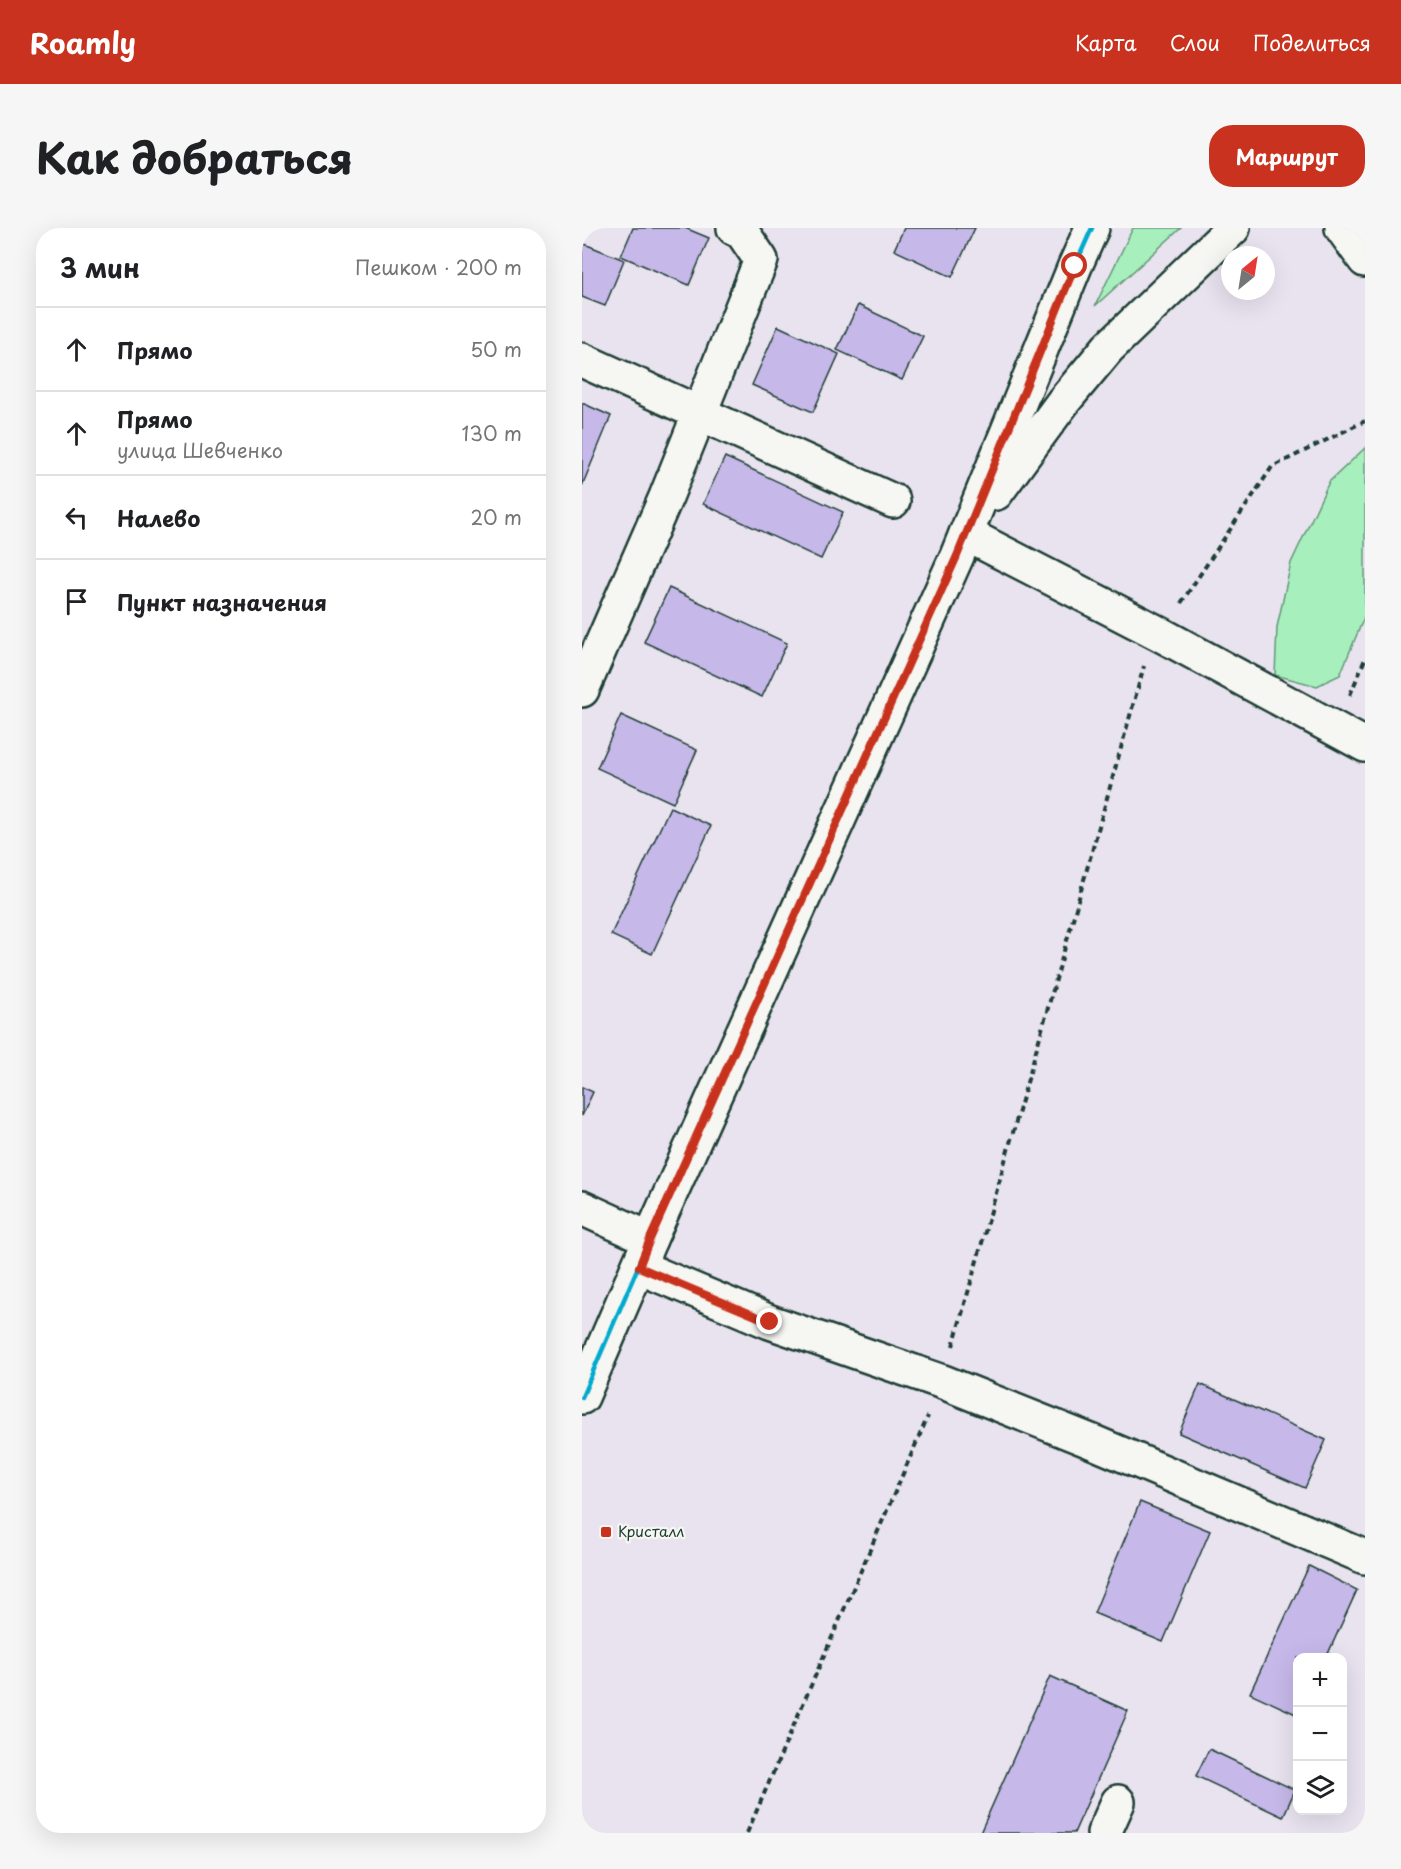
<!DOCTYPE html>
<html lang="ru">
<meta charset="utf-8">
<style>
body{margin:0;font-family:"Playpen Sans",sans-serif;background:#f6f6f6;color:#202124}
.controls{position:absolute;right:18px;bottom:18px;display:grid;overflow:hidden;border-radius:12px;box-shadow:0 6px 24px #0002}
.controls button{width:54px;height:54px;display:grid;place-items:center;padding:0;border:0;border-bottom:2px solid #e0e0e0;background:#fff;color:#202124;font:30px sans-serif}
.compass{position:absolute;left:639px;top:18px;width:54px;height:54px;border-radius:50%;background:#fff;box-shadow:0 6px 24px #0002;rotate:30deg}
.stop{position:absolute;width:18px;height:18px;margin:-14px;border:4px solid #c8321e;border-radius:50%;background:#fff}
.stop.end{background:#c8321e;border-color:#fff;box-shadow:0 2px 6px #0008}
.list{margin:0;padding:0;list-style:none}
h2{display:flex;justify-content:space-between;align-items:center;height:78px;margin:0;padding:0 24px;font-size:26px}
h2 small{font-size:20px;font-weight:400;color:#757577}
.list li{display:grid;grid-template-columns:39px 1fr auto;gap:18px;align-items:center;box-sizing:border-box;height:84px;padding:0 24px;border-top:2px solid #e0e0e0}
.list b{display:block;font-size:22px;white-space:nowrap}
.list p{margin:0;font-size:20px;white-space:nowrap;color:#757577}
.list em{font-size:20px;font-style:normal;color:#757577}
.icon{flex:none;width:33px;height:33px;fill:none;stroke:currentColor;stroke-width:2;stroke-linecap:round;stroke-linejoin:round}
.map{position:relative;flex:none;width:783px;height:1605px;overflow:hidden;border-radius:24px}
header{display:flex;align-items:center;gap:36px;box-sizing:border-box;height:84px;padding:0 30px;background:#c8321e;color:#fff}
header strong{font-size:28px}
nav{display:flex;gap:33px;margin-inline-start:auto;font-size:21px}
.intro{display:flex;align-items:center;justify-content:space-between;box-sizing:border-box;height:144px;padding:0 36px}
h1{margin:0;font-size:42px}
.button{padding:15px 27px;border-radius:24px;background:#c8321e;color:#fff;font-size:21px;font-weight:700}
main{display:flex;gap:36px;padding:0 36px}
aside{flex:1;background:#fff;border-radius:24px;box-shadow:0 6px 24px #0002}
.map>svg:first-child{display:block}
.green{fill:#a7efbd;stroke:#639678;stroke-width:1.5}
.building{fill:#c6b8e9;stroke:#1f3d34;stroke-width:1.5}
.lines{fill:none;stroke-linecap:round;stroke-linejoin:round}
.minor-casing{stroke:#1f3d34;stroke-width:38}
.path{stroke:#1f3d34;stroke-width:4;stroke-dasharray:6 4.5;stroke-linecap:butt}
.minor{stroke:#f6f6f2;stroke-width:33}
.bus-1-casing{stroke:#f6f6f2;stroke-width:9}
.bus-1{stroke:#00a9ce;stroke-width:4.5}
.route{stroke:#c8321e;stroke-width:8}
.poi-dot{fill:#c8321e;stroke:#f6f6f2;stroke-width:2}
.labels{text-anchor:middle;stroke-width:4.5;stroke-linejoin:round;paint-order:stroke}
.poi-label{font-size:15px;fill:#1f3d34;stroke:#f6f6f2;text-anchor:start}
</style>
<header>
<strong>Roamly</strong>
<nav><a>Карта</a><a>Слои</a><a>Поделиться</a></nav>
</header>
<div class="intro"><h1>Как добраться</h1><a class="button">Маршрут</a></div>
<main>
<aside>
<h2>3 мин<small>Пешком · 200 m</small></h2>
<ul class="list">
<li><svg class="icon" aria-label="ahead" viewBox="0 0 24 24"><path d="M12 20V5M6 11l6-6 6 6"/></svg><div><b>Прямо</b></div><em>50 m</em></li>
<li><svg class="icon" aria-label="ahead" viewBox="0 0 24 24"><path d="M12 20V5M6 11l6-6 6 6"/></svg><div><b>Прямо</b><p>улица Шевченко</p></div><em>130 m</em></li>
<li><svg class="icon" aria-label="left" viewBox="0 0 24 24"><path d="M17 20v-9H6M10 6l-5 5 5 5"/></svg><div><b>Налево</b></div><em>20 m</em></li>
<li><svg class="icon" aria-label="arrive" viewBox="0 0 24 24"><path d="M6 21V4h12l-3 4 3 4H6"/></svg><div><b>Пункт назначения</b></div></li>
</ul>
</aside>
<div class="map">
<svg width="783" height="1605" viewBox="0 0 783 1605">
<rect width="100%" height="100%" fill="#e8e3ef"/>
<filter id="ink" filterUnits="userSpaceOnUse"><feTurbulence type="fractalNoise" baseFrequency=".0167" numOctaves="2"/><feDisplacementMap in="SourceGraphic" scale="12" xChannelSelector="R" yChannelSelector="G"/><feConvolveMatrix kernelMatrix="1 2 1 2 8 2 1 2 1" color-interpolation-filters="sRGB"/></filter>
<g filter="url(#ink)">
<g class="green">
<path d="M551,0H599L513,78Z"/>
<path d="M783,220V387L758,447L735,458L693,447L695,399L709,335L747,254Z"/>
</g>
<g class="building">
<path d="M51,0H103L127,10L107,57L39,28Z"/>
<path d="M322,0H393L370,49L312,22Z"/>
<path d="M0,15L42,32L23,78L0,69Z"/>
<path d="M276,77L341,108L320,152L255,122Z"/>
<path d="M196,98L257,126L231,184L170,157Z"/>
<path d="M0,175L29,188L0,258Z"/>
<path d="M143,229L261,284L239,331L121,276Z"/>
<path d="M87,360L205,415L180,469L62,414Z"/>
<path d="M39,487L115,522L91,575L15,540Z"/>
<path d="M88,579L129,598L70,726L29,707Z"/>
<path d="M0,859L11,864L0,888Z"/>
<path d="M618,1156L744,1212L723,1260L597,1205Z"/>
<path d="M558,1274L628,1303L581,1414L512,1385Z"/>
<path d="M727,1338L775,1362L744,1430H716V1487L668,1465Z"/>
<path d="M468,1448L546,1483L492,1605H398Z"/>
<path d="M627,1521L713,1562L701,1589L614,1548Z"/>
</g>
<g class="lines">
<g class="minor-casing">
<g id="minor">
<path d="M760,0L783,32"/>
<path d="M0,132L311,273"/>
<path d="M414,265L481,174L526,120L651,0"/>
<path d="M384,306L578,406L783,517"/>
<path d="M0,462L84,269L179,32L160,4L152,0"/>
<path d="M0,980L68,1011"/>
<path d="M57,1039L188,1094L361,1154L511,1214L783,1329"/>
<path d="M0,1169L68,1011L375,328L493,38L510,0"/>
<path d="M522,1605L536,1574"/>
</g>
</g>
<g class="path">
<path d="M599,375L690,239L783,193"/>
<path d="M768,467L783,431"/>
<path d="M371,1118L562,438"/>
<path d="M165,1605L346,1188"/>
</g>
<use href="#minor" class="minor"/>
<g class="bus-1-casing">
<path id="bus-1" d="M0,1169L68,1011L375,328L493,38L510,0"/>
</g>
<use href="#bus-1" class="bus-1"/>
</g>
</g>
<g class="lines" filter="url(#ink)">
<path class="route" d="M188,1094L57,1039L68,1011L375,328L493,38"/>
</g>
<rect class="poi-dot" x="18" y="1298" width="12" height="12" rx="3"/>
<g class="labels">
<g class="poi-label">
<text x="36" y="1309">Кристалл</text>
</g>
</g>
</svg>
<div class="controls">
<button>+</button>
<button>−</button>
<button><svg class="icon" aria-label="layers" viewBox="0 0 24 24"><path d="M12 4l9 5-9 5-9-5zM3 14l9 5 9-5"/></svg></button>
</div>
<svg class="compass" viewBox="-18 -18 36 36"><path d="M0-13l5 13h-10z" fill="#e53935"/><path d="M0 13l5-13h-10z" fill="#757577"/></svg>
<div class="stop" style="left:493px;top:38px"></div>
<div class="stop end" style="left:188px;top:1094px"></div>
</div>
</main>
